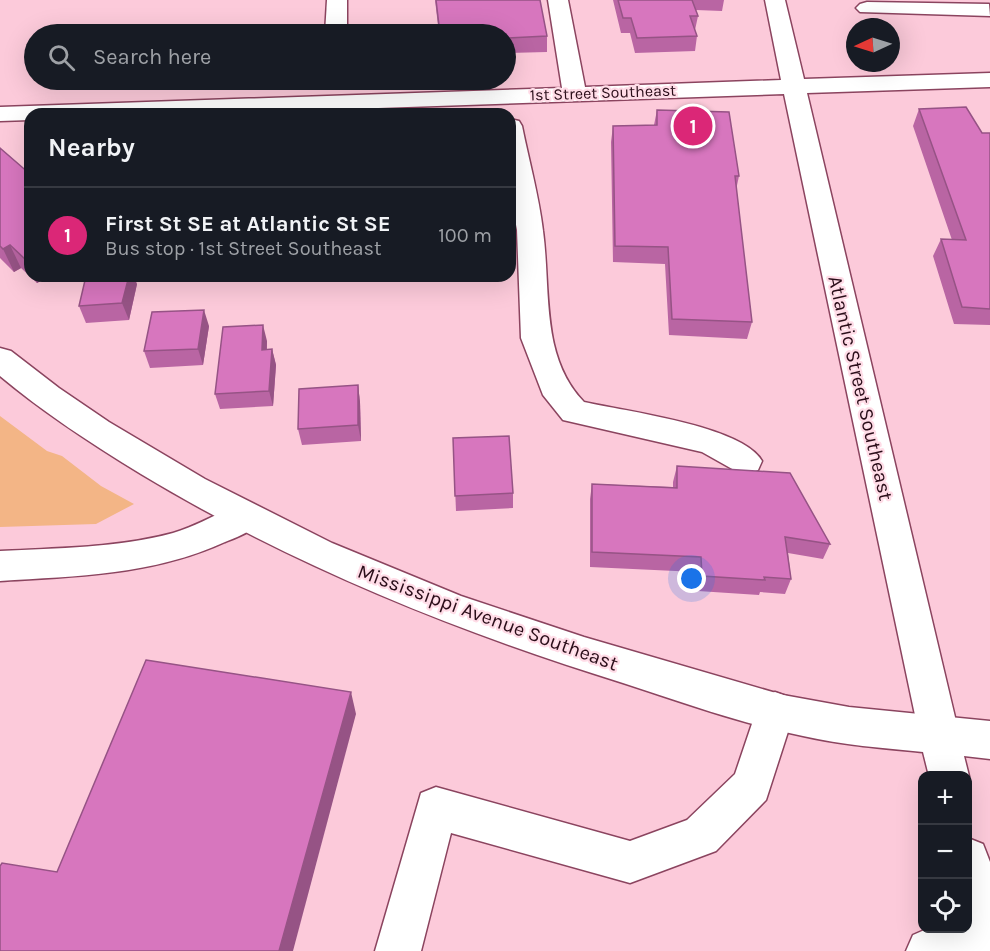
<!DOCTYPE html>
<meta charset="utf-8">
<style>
body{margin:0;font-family:Karla,sans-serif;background:#20242c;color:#f1f3f6}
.controls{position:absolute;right:18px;bottom:18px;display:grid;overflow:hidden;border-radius:12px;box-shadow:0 6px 24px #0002}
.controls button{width:54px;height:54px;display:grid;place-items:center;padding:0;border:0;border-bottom:2px solid #363941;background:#171b24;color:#f1f3f6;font:30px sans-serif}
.compass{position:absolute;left:846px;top:18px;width:54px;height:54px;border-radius:50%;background:#171b24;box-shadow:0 6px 24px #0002;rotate:266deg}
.you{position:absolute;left:692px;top:579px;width:21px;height:21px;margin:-15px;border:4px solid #fff;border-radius:50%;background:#1a73e8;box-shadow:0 0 0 9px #1a73e833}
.badge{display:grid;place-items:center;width:39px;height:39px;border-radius:50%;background:#db2777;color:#fff;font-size:20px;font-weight:700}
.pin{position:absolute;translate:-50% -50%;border:3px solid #fff;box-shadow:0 2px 6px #0006}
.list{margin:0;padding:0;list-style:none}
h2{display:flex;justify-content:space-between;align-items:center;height:78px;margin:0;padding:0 24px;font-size:26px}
h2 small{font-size:20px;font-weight:400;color:#9ea1a6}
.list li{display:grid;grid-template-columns:39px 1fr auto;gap:18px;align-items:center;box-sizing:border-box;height:96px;padding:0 24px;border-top:2px solid #363941}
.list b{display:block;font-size:22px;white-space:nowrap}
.list p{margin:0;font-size:20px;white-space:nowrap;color:#9ea1a6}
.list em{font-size:20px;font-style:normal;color:#9ea1a6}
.icon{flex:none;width:33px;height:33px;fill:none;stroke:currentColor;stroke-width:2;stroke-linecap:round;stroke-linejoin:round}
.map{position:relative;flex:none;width:990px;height:951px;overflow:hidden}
.search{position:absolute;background:#171b24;box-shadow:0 6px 24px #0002;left:24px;top:24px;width:492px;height:66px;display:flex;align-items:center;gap:15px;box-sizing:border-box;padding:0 21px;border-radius:33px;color:#9ea1a6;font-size:22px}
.panel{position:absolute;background:#171b24;box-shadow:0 6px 24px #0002;left:24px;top:108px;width:492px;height:174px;border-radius:18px}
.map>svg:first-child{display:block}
.green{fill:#f3b586}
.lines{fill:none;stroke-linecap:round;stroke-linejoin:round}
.minor-casing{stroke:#8b445f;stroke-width:3}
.major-casing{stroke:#8b445f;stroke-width:3}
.minor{fill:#fff;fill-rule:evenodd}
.major{fill:#fff;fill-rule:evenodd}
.wall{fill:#b965a3}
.shaded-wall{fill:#965385}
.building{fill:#d776be;stroke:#965385;stroke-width:1.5}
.labels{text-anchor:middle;stroke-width:4.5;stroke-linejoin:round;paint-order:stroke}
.far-street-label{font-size:16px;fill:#2a0d19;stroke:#ffdce7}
.street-label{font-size:20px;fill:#2a0d19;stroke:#ffdce7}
</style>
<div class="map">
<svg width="990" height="951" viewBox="0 0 990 951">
<rect width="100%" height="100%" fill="#fccada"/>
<path class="green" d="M0,416L47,451L62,456L101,486L134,504L96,524L0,527Z"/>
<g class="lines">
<g class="minor-casing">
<g id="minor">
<path d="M327,0H347V34H325Z"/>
<path d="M548,0H568L585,87L781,80L765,0H785L804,79L990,73V87L807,93L959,734L953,747L939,753L925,747L919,734L784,94L206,114H30V120L0,121V107L562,88Z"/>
<path d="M867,2L989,4L990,16L860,12L856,8L860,4Z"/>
<path d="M510,119L519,121L522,126C529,161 539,196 543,231C551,289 540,357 584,402C624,411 743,426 762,461L758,470L746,474L734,470L702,452L563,420L543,395L521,338L517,230L510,193Z"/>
<path d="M245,503L257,507L262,517C255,531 240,536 225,542C153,575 78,576 0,581V551C58,548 117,548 173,533C198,526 220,511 245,503Z"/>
<path d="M775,692L789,697L795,710L766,800L716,851L630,883L451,833L421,951H375L421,793L436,787L630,841L687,820L735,774L761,697Z"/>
</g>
</g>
<g class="major-casing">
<g id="major">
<path d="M0,348L11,351L59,388L109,422L205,479L332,543L461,596L584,637L783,695L849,707L990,721V759L964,756L969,776L968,780V776H929L923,752C883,748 842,745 803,736C742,724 682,702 623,683C455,631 292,565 141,474C92,444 44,413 0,376Z"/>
<path d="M968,838L983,844L990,862V951H906L913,935L929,928H968Z"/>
</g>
</g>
<use href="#minor" class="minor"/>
<use href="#major" class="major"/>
</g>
<g class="wall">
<path d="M435,0L547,36V52L506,53V34H439Z"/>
<path d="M613,0H724L722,11L696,10L698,16L695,30L697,36L695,51L635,53L630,33H621Z"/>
<path d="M919,109L982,133H990V325L954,324L933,256L941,239L952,240L913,126Z"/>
<path d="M657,110L739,176L736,190L752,322L747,339L669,335L665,264L613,262L611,142L613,126L654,125Z"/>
<path d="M0,148L30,174V276H50L37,283L21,268L14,272L0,258Z"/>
<path d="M137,284L129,320L86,323L79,306Z"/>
<path d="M209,326L203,365L150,368L144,351Z"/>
<path d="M267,341V350L272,349L276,365L273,406L220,409L215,394Z"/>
<path d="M358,385L360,402L361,441L302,445L298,429Z"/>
<path d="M453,438L513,493V508L456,511Z"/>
<path d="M677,466L830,544L823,559L788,553L791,579L785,594L760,592L759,595L698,591L697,572L590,567V499L592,484L673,487V482Z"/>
</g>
<g class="shaded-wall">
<path d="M10,245L21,268L14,272L3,249Z"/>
<path d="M30,258V269L26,260Z"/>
<path d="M33,276H50L37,283Z"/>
<path d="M129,276H134L137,284L129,320L122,303Z"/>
<path d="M204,310L209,326L203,365L198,349Z"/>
<path d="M263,325L267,341L266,366L262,350Z"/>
<path d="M272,349L276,365L273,406L269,391Z"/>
<path d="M358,385L360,402L361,441L358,425Z"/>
<path d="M351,692L356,714L293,951H279Z"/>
</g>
<g class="building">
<path d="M436,0H540L547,36L506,38V34H440Z"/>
<path d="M618,0H692L698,16H690L697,36L637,38L631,18H623Z"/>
<path d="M966,107L982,133H990V309L962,307L941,239L966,240L919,109Z"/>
<path d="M657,110L729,112L739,176H735L752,322L672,319L668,247L615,246L613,126L657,125Z"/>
<path d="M0,148L30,174V258L26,260L10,245L3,249L0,246Z"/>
<path d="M86,276H129L122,303L79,306Z"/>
<path d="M204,310L198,349L144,351L152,312Z"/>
<path d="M263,325L262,350L272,349L269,391L215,394L223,327Z"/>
<path d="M358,385V425L298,429L299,389Z"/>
<path d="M509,436L513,493L455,496L453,438Z"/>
<path d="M677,466L790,473L830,544L785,537L791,579L764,577L765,580L702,576L701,557L592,552V484L677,488Z"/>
<path d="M146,660L351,692L279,951H0V866L2,863L57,872Z"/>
</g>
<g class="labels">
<g class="far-street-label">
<text transform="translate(603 92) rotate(-2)" y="6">1st Street Southeast</text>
</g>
<g class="street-label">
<text transform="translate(861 388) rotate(77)" y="7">Atlantic Street Southeast</text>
<text transform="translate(488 617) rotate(20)" y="7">Mississippi Avenue Southeast</text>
</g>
</g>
</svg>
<div class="controls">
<button>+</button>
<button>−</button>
<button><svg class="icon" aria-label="locate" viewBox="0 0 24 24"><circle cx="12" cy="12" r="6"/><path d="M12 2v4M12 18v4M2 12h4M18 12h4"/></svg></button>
</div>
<svg class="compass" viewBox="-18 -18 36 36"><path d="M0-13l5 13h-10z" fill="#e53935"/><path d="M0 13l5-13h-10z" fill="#9ea1a6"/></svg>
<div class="you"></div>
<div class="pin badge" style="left:693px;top:126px">1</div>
<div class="search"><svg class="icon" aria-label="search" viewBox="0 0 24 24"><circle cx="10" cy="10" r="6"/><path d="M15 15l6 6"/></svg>Search here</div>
<section class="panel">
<h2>Nearby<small></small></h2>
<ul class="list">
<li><span class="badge">1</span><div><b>First St SE at Atlantic St SE</b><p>Bus stop · 1st Street Southeast</p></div><em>100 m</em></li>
</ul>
</section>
</div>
